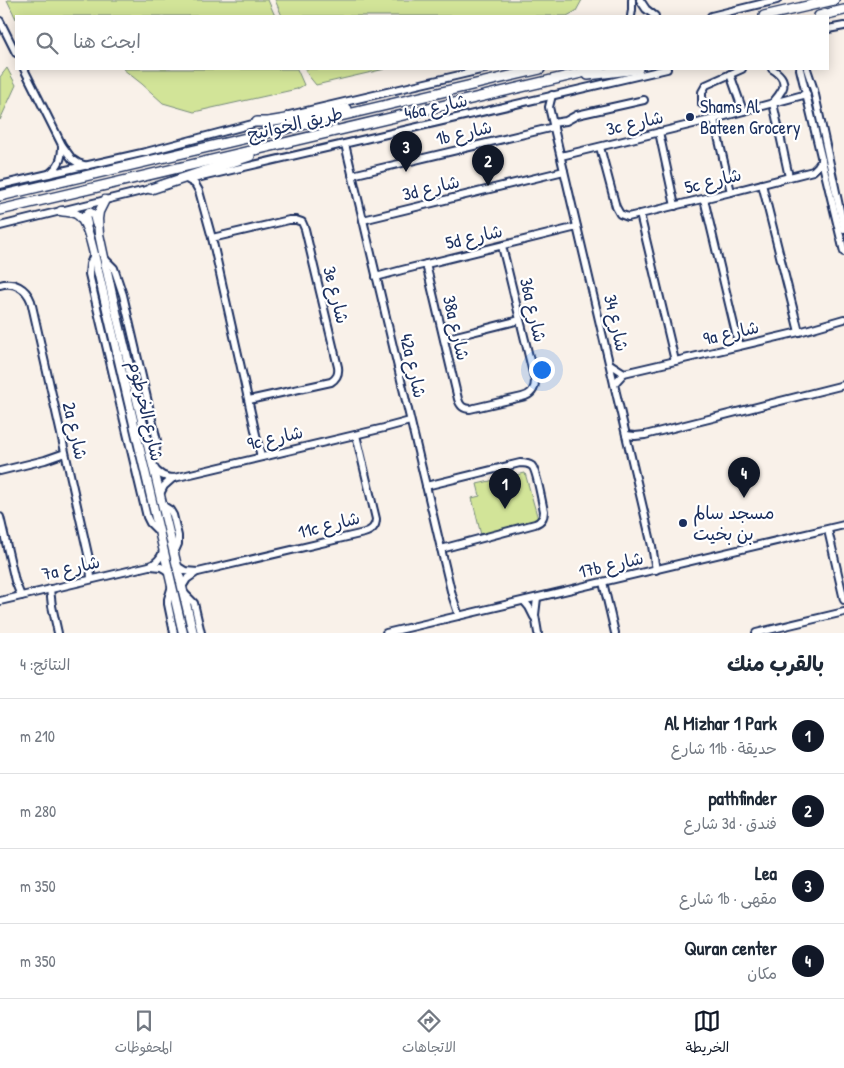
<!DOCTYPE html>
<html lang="ar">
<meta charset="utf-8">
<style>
body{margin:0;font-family:"Patrick Hand","Playpen Sans Arabic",sans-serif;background:#f2f2f3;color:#1f2937;direction:rtl}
.you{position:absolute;left:541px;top:369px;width:18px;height:18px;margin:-12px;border:4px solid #fff;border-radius:50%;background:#1a73e8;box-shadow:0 0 0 8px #1a73e833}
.badge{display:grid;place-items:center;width:32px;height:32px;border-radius:50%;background:#111827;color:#fff;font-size:16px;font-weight:700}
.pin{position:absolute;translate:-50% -41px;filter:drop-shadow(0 1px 2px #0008)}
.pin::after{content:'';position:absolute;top:26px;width:18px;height:15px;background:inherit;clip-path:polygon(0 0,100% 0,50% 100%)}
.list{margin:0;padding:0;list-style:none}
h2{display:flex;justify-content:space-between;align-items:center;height:65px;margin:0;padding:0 20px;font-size:21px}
h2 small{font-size:16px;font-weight:400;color:#747a83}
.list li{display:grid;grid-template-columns:32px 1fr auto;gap:15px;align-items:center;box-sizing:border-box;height:75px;padding:0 20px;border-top:1px solid #e0e1e3}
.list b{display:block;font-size:19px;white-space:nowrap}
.list p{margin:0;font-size:16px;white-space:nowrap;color:#747a83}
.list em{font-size:16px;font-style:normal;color:#747a83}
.icon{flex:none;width:28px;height:28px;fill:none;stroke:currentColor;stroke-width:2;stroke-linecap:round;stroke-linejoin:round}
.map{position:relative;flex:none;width:844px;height:633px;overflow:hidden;direction:ltr}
.search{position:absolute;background:#fff;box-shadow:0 2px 12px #0003;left:15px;right:15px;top:15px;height:55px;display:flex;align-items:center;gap:12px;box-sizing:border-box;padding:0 18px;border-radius:0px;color:#747a83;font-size:19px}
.sheet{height:365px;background:#fff}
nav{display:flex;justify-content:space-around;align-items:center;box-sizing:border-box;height:70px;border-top:1px solid #e0e1e3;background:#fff;font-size:14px;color:#747a83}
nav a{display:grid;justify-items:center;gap:2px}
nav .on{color:#111827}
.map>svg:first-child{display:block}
.green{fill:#d2e498;stroke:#768a7b}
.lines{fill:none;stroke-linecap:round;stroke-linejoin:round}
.minor-casing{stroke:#1b2f5e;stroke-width:10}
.major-casing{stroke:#1b2f5e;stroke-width:11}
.highway-casing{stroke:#1b2f5e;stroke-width:12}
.minor{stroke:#fff;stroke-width:6}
.major{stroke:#fff;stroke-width:8}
.highway{stroke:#fff;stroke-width:9}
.poi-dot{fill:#1b2f5e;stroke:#fff;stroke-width:2}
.labels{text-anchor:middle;stroke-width:4.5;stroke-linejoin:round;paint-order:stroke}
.street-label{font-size:18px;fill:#1b2f5e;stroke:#fff}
.poi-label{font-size:18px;fill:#1b2f5e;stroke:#fff;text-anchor:start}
</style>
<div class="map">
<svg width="844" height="633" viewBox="0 0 844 633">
<rect width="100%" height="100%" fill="#f9f1e9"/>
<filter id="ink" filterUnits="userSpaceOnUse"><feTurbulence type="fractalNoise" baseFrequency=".02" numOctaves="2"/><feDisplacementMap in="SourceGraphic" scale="10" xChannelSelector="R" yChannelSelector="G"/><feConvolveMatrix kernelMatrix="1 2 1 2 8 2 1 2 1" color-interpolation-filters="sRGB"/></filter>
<g filter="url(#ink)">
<g class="green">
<path d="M7,0H268L275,16H16V19Z"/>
<path d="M275,0H582L576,11L567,16H282Z"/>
<path d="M7,68L16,85L0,120V77Z"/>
<path d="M123,69H297L304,85L297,89L194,112L163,103L142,84Z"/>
<path d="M305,69H385L316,85L308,75Z"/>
<path d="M525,473L538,519L481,535L472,498L480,496L477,484Z"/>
</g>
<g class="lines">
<g class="minor-casing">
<g id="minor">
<path d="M640,0L646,9L655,16"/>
<path d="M631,16L632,10V0"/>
<path d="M711,16L777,0"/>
<path d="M0,21L16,53"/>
<path d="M828,29L844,26"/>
<path d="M24,69L62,145L72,159L78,163L87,166"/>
<path d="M772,69C781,74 788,83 780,93C778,97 775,99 773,103L789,177"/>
<path d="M800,69L844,252"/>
<path d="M807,69L814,90L844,229"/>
<path d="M730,74L743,111"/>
<path d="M552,95L549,107L652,546L656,570"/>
<path d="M702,104V92L706,85L742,69"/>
<path d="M289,115L485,69"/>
<path d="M714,119L731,192"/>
<path d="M553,123L566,121L577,115L644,100"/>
<path d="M659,132L675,206"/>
<path d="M345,144L452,595L459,616"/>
<path d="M600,147L616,207L620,214L628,217L731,192L813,171L818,166L822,160"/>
<path d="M561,156L714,119L807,94"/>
<path d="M49,174C59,166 62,159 62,146"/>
<path d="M352,175L554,127"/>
<path d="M193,179L667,69"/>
<path d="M188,180L195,184L199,191L212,238L261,457"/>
<path d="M762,184L799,332"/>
<path d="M0,185L146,152L260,122"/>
<path d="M704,199L739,346"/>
<path d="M640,214L675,361"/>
<path d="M363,220L564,171"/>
<path d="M0,226L154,188"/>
<path d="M212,238L289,220H296L302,222L305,229L338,367C339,374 337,378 331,382L249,400"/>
<path d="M94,254L90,264L89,274L147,517L150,523L159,532"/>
<path d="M104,258L114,268L123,295L157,441L156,449L152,463"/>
<path d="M426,264L458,399C460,406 463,409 470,409L522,397C531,395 535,390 535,381L502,246"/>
<path d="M376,277L402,270L577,227"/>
<path d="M0,285C14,281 26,288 31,301L90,563L91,579"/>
<path d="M444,339L520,320"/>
<path d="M610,364L624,373"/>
<path d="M614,384L624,373L799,332L844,319"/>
<path d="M626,435L635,436L645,435L844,385"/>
<path d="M154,468C159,475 165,478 174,478L384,428L410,421"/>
<path d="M0,471L45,460L65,453"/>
<path d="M426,486L520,463C524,463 528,463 532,466C537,471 542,503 544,511C544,518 541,522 535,524L441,549"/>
<path d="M160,494L164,486L173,478"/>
<path d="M162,505L170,510L173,515L178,536V544L174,553"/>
<path d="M0,517L15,581L21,596"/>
<path d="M828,530L844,600"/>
<path d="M151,566L161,567L168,571"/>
<path d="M177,566L185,571L198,572L364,533C371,531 376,527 376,519L356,435"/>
<path d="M603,582L615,633"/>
<path d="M172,586L168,599V604L174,633"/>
<path d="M182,587L187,579L197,572"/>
<path d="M50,589L52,606L58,633"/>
<path d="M183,592L194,603L201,633"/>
<path d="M537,598L535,615L538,633"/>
<path d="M0,601L149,566C157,563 161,558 163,551"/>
<path d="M524,601L529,607L534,617"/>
<path d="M386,633L844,525"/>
<path d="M756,633L844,612"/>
</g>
</g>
<g class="major-casing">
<g id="major">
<path d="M105,200L99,212L98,219L99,234L113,299L193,633"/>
<path d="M61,211C66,212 72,212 76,214C87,220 91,243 94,254L183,633"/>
<path d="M87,224L85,216L89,212L94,215L96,223"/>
</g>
</g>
<g class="highway-casing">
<g id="highway">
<path d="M764,16L834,0"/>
<path d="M819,16L844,10"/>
<path d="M588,75L638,69"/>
<path d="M257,122H268L347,109"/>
<path d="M151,189L250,156"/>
<path d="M0,196L540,69"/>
<path d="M0,210L598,69"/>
</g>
</g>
<use href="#minor" class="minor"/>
<use href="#major" class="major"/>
<use href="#highway" class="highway"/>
</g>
</g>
<g class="poi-dot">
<circle cx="690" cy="117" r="5"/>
<circle cx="683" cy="523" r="5"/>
</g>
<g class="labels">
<g class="street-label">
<text transform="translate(436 107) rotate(-13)" y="6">46a شارع</text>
<text transform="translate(635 123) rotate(-13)" y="6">3c شارع</text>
<text transform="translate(295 124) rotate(-13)" y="6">طريق الخوانيج</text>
<text transform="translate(464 133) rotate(-13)" y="6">1b شارع</text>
<text transform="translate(713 181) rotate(-14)" y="6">5c شارع</text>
<text transform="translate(431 188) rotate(-14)" y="6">3d شارع</text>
<text transform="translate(474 237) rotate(-13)" y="6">5d شارع</text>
<text transform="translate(336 295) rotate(76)" y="6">3e شارع</text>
<text transform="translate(533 310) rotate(77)" y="6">36a شارع</text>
<text transform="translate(616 323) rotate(77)" y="6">شارع 34</text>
<text transform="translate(456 328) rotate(77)" y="6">38a شارع</text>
<text transform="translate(731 333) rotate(-13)" y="6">9a شارع</text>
<text transform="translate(413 366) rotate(77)" y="6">42a شارع</text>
<text transform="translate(146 411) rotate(77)" y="6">شارع الخرطوم</text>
<text transform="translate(75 431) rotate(77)" y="6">2a شارع</text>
<text transform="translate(275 438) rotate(-13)" y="6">9c شارع</text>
<text transform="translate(329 525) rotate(-14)" y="6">11c شارع</text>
<text transform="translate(611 565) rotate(-13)" y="6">17b شارع</text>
<text transform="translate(71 568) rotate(-13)" y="6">7a شارع</text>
</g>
<g class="poi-label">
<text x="700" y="113">Shams Al<tspan x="700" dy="21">Bateen Grocery</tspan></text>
<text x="693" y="519">مسجد سالم<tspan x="693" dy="21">بن بخيت</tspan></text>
</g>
</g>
</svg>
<div class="you"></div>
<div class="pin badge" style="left:505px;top:509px">1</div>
<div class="pin badge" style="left:488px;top:186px">2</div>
<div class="pin badge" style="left:406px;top:172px">3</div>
<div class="pin badge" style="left:744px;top:498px">4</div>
<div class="search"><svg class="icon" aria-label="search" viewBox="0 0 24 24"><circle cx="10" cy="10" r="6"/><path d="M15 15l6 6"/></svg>ابحث هنا</div>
</div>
<section class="sheet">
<h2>بالقرب منك<small>النتائج: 4</small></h2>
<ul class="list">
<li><span class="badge">1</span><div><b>Al Mizhar 1 Park</b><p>حديقة · 11b شارع</p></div><em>210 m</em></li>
<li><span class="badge">2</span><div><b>pathfinder</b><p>فندق · 3d شارع</p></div><em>280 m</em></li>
<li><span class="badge">3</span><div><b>Lea</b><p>مقهى · 1b شارع</p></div><em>350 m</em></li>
<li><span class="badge">4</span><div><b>Quran center</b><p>مكان</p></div><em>350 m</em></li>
</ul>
</section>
<nav>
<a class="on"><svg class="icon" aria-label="map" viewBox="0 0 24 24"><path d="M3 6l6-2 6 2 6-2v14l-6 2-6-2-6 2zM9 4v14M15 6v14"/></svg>الخريطة</a>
<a><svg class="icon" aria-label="directions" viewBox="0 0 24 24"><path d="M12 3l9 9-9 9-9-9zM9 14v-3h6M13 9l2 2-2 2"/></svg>الاتجاهات</a>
<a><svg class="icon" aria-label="saved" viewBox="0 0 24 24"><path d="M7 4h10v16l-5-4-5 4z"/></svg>المحفوظات</a>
</nav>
